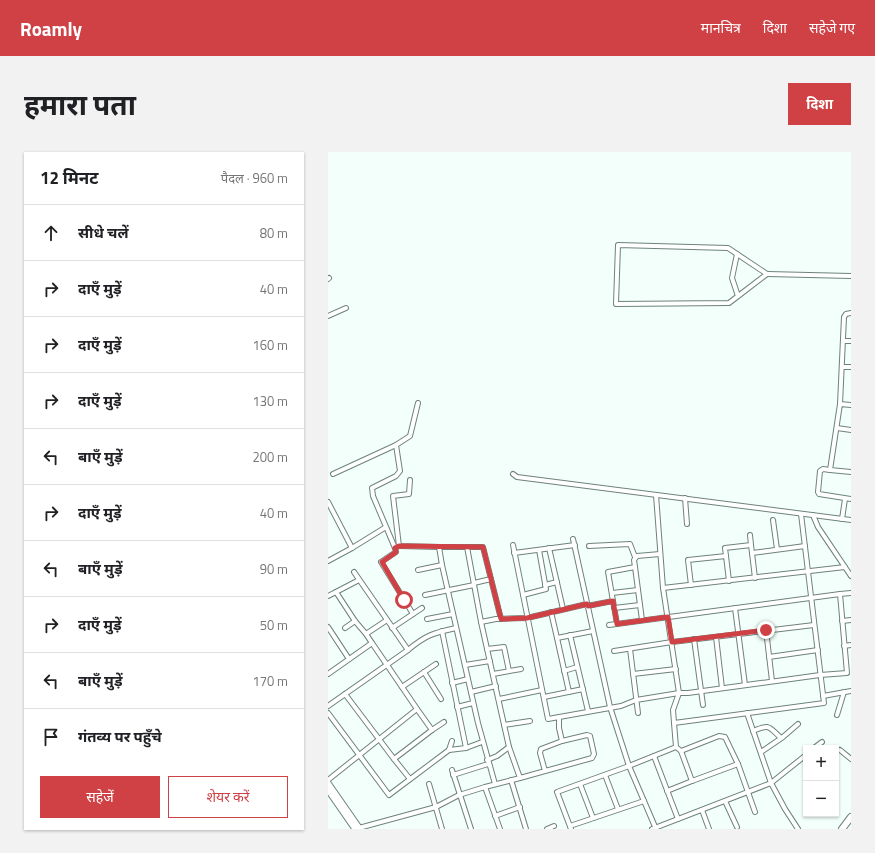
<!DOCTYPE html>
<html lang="hi">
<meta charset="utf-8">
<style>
body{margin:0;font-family:"Titillium Web","Noto Sans Devanagari",sans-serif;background:#f2f2f2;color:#202124}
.controls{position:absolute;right:12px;bottom:12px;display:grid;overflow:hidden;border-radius:0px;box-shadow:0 1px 3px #0004}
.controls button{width:36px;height:36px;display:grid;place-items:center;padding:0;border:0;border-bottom:1px solid #e0e0e0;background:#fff;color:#202124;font:20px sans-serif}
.stop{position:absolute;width:12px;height:12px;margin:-9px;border:3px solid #d04146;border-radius:50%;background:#fff}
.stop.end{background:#d04146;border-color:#fff;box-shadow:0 1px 4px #0008}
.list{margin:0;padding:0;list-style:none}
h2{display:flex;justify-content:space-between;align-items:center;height:52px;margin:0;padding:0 16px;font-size:17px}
h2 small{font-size:13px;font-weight:400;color:#757577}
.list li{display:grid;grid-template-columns:26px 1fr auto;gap:12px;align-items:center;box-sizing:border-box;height:56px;padding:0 16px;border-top:1px solid #e0e0e0}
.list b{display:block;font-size:15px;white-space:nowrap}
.list em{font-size:13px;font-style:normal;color:#757577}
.actions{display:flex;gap:8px;padding:12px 16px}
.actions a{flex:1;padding:9px 0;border:1px solid #d04146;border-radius:0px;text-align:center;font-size:14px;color:#d04146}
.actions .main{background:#d04146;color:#fff}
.icon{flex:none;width:22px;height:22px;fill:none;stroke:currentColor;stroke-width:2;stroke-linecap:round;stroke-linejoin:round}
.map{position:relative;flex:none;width:523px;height:677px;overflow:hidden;border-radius:0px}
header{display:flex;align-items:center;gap:24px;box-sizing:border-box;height:56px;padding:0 20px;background:#d04146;color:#fff}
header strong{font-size:19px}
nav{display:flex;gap:22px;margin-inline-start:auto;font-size:14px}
.intro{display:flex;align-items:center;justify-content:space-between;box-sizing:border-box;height:96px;padding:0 24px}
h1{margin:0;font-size:28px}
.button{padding:10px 18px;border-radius:0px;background:#d04146;color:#fff;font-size:14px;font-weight:700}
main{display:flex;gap:24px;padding:0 24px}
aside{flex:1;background:#fff;border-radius:0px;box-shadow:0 1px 3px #0004}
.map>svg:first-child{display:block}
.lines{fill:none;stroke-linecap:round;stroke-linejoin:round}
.minor-casing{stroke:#6e827c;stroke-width:6}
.tertiary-casing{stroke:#6e827c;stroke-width:7}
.secondary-casing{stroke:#6e827c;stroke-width:8}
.minor{stroke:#fff;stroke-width:4}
.tertiary{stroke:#fff;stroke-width:5}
.secondary{stroke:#fff;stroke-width:6}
.route{stroke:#d04146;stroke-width:5}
</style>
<header>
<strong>Roamly</strong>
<nav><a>मानचित्र</a><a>दिशा</a><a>सहेजे गए</a></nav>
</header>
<div class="intro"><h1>हमारा पता</h1><a class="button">दिशा</a></div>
<main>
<aside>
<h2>12 मिनट<small>पैदल · 960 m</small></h2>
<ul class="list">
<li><svg class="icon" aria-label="ahead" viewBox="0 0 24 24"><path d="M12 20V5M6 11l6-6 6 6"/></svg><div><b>सीधे चलें</b></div><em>80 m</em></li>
<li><svg class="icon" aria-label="right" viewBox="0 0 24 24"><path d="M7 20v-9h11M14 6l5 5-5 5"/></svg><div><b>दाएँ मुड़ें</b></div><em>40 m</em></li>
<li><svg class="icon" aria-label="right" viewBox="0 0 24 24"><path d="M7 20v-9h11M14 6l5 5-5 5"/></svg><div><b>दाएँ मुड़ें</b></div><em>160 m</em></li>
<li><svg class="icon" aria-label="right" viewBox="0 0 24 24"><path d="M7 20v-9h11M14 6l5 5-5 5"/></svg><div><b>दाएँ मुड़ें</b></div><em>130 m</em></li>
<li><svg class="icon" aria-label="left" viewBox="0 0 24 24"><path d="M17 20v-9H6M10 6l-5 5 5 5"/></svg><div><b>बाएँ मुड़ें</b></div><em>200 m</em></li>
<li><svg class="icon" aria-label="right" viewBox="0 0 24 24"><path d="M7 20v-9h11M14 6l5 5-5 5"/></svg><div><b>दाएँ मुड़ें</b></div><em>40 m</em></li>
<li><svg class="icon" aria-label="left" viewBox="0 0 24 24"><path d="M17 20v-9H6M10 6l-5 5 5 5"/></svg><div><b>बाएँ मुड़ें</b></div><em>90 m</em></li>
<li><svg class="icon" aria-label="right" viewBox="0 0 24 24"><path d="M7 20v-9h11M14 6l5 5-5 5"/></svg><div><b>दाएँ मुड़ें</b></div><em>50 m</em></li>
<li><svg class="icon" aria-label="left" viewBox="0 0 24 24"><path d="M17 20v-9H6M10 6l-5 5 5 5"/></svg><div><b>बाएँ मुड़ें</b></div><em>170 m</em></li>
<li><svg class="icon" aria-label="arrive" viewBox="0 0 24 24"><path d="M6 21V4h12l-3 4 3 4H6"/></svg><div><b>गंतव्य पर पहुँचे</b></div></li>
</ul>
<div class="actions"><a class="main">सहेजें</a><a>शेयर करें</a></div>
</aside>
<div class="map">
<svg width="523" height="677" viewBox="0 0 523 677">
<rect width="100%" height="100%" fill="#f2fffa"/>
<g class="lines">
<g class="minor-casing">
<g id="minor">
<path d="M290,93L400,96L439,122L401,151L288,152Z"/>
<path d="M409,102L404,126L410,144"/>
<path d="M439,122L523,124"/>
<path d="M0,127L1,126"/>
<path d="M0,164L18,156"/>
<path d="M515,189H523"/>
<path d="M514,215H523"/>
<path d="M512,252L516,165L518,162L523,161"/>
<path d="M523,253L512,252L502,318L523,320"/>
<path d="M509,276L523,278"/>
<path d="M502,318L495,317L492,319L490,340L491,342L523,347"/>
<path d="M5,322L68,293"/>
<path d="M185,322L189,325L523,368"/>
<path d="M82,328L81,342L65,344L71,394L111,395L114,413L150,571L167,632"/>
<path d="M328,343L335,436L351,541L345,558L346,571L496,551L473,362"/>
<path d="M357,346L359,372"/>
<path d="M0,350L24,396L0,409"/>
<path d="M485,363L490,375L523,424"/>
<path d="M514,367L517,347"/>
<path d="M445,368L449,397"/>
<path d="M422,383L423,393"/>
<path d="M245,387L282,555L301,614L328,677"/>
<path d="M185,393L220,567L293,554L308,548L351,541H360L492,523L519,521L512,442L281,473"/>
<path d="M261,394L302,392L307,405"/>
<path d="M69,395L67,396L68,400L53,410L85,462"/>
<path d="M111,395H155L173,467"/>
<path d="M139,395L153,470L168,467L199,466L259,452"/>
<path d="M24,396L58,375"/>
<path d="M67,396L45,344L44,336L68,324L72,319L68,293L82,284L90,251"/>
<path d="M221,396L235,457"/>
<path d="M186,401L247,393"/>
<path d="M424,401L477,394"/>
<path d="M398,404L397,396L423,393L427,426"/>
<path d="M307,415L306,408L309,404L332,402"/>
<path d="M90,418L114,413"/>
<path d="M26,420L80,498C98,483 105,481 128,476"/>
<path d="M31,428L8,440L27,469L38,482"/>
<path d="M146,431L163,427"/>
<path d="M217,433L229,430"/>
<path d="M363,433L360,408L398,404L401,429"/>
<path d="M335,436L517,415"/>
<path d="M284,441L310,438"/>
<path d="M512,442L523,441"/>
<path d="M97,443L146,433"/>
<path d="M195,443L218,437L211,398"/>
<path d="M0,444L8,440"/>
<path d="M259,454L285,449"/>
<path d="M286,456L312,453"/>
<path d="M407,456L417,533"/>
<path d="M223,460L229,486L265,479"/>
<path d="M99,467L125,462"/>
<path d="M514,469L523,468"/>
<path d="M153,470L181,595L192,626L264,606L266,602L262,584L259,583L234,589L213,597L212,601L217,619"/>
<path d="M289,472L280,420L307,415L314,468"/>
<path d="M0,475L21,507"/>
<path d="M17,476L27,469"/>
<path d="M64,476L94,456"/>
<path d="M438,478L444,529"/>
<path d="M114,479L138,596"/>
<path d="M242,483L260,559"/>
<path d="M388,485L394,536"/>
<path d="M229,486L241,540"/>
<path d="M366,487L375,553"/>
<path d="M516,494L523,493"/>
<path d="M159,497L176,495L181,519"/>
<path d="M302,497L310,561"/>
<path d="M286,499L344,490L486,473"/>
<path d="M441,505L490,498"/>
<path d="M137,513L162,509"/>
<path d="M236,519L249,515"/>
<path d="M96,520L113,547"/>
<path d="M0,522L44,491L38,482L59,468"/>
<path d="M165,522L193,517"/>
<path d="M305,522L348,517"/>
<path d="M124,531L140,527"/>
<path d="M74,535L108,512"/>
<path d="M143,540L168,534"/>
<path d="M17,542L66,607L104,578L89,557"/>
<path d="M495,544L523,539"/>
<path d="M216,545L255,537"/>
<path d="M171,547L214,538"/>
<path d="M0,554L80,498"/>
<path d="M129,555L145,551"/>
<path d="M0,561L61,643L121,598"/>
<path d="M419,561L443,631L478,603"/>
<path d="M509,563L516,540"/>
<path d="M231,565V576L234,589"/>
<path d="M176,573L202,569"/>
<path d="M104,578L116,570"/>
<path d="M425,579C442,572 440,574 453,586"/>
<path d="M124,589L121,598L138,596L154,590"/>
<path d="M348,595L353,599L391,584L397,585L410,612L427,660"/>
<path d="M486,596L494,590"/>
<path d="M512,598L523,607"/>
<path d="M353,599L364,629L410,612"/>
<path d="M433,600L455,585L470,572"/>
<path d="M326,604L350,667"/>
<path d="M66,607L82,627"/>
<path d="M159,608L169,604L181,595"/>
<path d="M124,618L143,677"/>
<path d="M125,623L160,612"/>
<path d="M277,623L290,657"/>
<path d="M0,628L89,557L44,491"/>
<path d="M183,628L198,677"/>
<path d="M101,632L114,677"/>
<path d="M252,632L265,666"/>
<path d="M339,639L364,629"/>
<path d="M397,649L409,675"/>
<path d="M374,658L381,677"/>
<path d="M167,664L192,655"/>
<path d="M242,674L316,649"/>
<path d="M31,676L108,655L131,643L157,635"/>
<path d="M172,677L157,635L192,626"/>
<path d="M219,677L226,674"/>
<path d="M243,677L229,640L301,614L348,595L346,571"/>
<path d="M324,677L443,631L457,657L470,677"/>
</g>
</g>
<g class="tertiary-casing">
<g id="tertiary">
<path d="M0,631L32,677"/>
<path d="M0,638L27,677"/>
</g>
</g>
<g class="secondary-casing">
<path id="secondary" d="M514,677L523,665"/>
</g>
<use href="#minor" class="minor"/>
<use href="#tertiary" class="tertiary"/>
<use href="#secondary" class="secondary"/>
</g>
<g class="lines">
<path class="route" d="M76,448L54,410L68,400L67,396L71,394L155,395L173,467L199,466L259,452L260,454L285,449L289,472L340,465L344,490L438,478"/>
</g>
</svg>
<div class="controls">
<button>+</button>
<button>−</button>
</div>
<div class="stop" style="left:76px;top:448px"></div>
<div class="stop end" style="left:438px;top:478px"></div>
</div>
</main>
